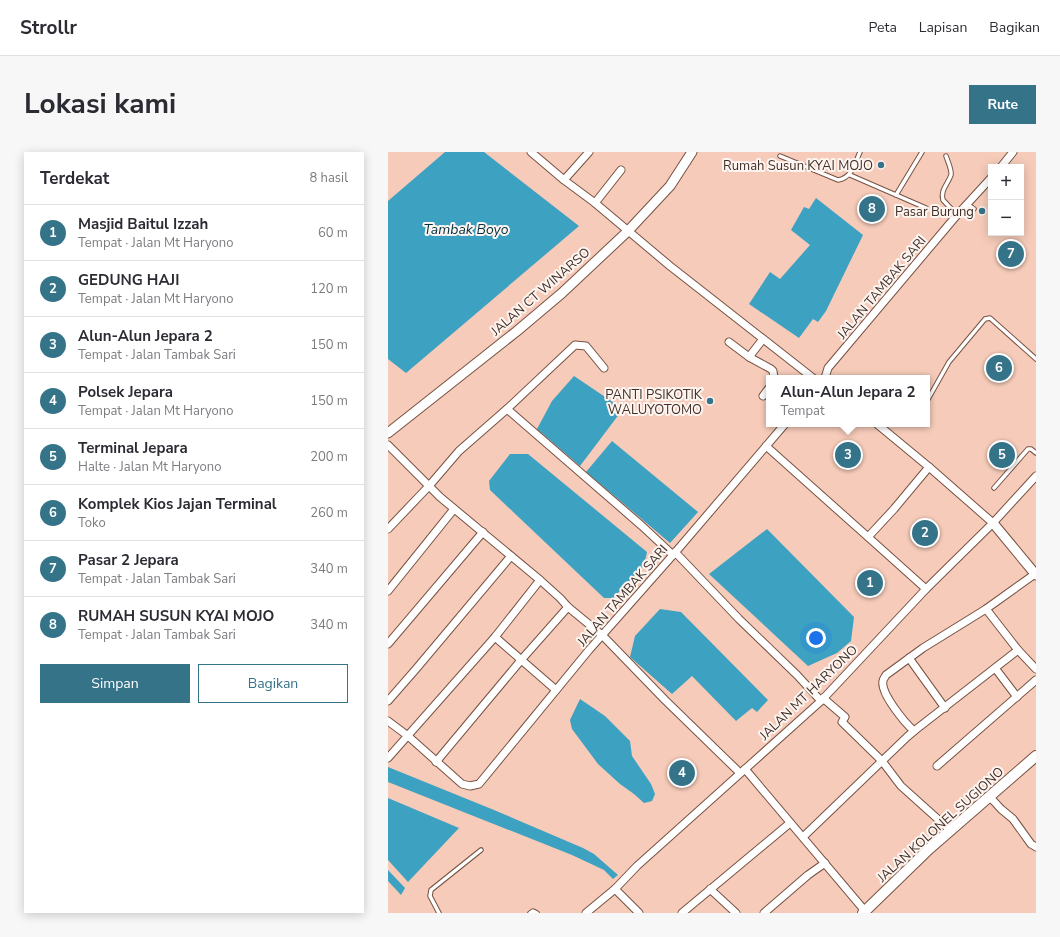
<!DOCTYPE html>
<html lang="id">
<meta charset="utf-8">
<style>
body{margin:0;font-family:"Nunito Sans",sans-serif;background:#f7f7f7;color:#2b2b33}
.controls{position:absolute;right:12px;top:12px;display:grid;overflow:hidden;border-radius:0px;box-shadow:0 2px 10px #0003}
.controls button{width:36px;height:36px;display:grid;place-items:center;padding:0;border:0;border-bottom:1px solid #e1e1e2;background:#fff;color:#2b2b33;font:20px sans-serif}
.you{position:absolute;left:428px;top:486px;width:14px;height:14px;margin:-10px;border:3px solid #fff;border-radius:50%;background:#1a73e8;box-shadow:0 0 0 6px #1a73e833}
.badge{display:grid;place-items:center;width:26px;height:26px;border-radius:50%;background:#357389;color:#fff;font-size:13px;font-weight:700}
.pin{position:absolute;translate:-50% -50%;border:2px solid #fff;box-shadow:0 1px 4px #0006}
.popup{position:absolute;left:378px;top:223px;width:164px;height:52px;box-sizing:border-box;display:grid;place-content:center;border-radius:0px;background:#fff;filter:drop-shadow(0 1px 3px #0005);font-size:13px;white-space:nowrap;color:#7c7c81}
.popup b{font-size:15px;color:#2b2b33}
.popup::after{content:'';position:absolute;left:50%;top:100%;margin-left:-8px;border:8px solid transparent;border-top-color:#fff}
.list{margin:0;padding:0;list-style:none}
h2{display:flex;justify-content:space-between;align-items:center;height:52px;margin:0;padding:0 16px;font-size:17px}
h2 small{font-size:13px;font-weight:400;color:#7c7c81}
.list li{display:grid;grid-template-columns:26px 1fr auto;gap:12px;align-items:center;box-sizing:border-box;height:56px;padding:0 16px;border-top:1px solid #e1e1e2}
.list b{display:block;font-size:15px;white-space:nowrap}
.list p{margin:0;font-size:13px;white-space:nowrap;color:#7c7c81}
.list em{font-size:13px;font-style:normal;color:#7c7c81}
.actions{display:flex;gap:8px;padding:12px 16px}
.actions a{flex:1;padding:9px 0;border:1px solid #357389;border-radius:0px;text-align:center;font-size:14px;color:#357389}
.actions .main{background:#357389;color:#fff}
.map{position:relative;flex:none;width:648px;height:761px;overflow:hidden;border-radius:0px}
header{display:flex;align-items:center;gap:24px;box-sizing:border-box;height:56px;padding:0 20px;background:#fff;border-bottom:1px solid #e1e1e2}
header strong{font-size:19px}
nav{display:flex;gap:22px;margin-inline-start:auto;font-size:14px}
.intro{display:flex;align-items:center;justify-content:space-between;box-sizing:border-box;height:96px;padding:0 24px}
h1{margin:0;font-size:28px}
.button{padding:10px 18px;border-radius:0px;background:#357389;color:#fff;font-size:14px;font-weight:700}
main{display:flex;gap:24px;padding:0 24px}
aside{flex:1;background:#fff;border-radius:0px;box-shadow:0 2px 10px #0003}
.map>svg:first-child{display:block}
.water{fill:#3da1c2}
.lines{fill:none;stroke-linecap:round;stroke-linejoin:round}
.service-casing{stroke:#775243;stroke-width:5.5}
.minor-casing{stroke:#775243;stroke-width:9}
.tertiary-casing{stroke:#775243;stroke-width:11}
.secondary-casing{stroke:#775243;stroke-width:12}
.service{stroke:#fff;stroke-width:3.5}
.minor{stroke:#fff;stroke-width:7}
.tertiary{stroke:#fff;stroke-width:9}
.secondary{stroke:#fff;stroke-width:10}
.poi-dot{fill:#357389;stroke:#fef5f1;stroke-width:1.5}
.labels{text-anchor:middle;stroke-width:4;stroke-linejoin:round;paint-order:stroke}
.poi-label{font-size:13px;fill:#413029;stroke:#fef5f1;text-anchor:end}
.street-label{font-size:13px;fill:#413029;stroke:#fef5f1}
.water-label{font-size:14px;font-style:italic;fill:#02313f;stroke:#fef5f1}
</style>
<header>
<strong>Strollr</strong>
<nav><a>Peta</a><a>Lapisan</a><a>Bagikan</a></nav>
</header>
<div class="intro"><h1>Lokasi kami</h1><a class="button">Rute</a></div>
<main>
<aside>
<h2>Terdekat<small>8 hasil</small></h2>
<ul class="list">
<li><span class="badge">1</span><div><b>Masjid Baitul Izzah</b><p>Tempat · Jalan Mt Haryono</p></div><em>60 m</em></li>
<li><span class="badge">2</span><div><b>GEDUNG HAJI</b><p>Tempat · Jalan Mt Haryono</p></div><em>120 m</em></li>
<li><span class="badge">3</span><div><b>Alun-Alun Jepara 2</b><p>Tempat · Jalan Tambak Sari</p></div><em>150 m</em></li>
<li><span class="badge">4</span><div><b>Polsek Jepara</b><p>Tempat · Jalan Mt Haryono</p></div><em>150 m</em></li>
<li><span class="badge">5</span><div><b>Terminal Jepara</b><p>Halte · Jalan Mt Haryono</p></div><em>200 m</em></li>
<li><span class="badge">6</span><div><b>Komplek Kios Jajan Terminal</b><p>Toko</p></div><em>260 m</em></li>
<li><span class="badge">7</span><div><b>Pasar 2 Jepara</b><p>Tempat · Jalan Tambak Sari</p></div><em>340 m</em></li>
<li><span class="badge">8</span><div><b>RUMAH SUSUN KYAI MOJO</b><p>Tempat · Jalan Tambak Sari</p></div><em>340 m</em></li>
</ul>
<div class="actions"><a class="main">Simpan</a><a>Bagikan</a></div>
</aside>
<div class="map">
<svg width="648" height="761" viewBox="0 0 648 761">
<rect width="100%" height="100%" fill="#f6cbb9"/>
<g class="water">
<path d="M57,0H96L191,74L18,221L0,207V49Z"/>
<path d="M428,46L475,83L438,159L430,170L425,167L411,186L361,152L382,120L392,127L422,93L403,78L416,55L421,57Z"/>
<path d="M186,224L235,257L192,314L149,277L164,249Z"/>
<path d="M224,289L310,360L282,391L198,320Z"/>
<path d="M122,302H140L259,400L256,414L225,446H216L102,338L101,329Z"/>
<path d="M379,377L466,465L463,489L449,501L420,514L321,422Z"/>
<path d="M272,457L293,460L380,548L369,560L364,556L348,569L304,524L284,542L242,505L247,484Z"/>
<path d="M192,547L217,564L242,589L244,604L263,632L267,642L264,649L256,651L246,642L232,632L210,612L184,577L182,568Z"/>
<path d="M0,615L106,658L195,696L206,702L230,723L225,727L216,718L184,703L0,630Z"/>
<path d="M0,646L71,676L20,730L0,708Z"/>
<path d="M0,718L17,736L13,743L0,729Z"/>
</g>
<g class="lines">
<g class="service-casing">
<g id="service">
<path d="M392,4L450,28C464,26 467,11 472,0"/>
<path d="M558,4C560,10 564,18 563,23C560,32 552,38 555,48L569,63"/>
<path d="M462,23L538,56"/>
<path d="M508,43L534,0"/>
<path d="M579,52L586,57"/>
<path d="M539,249L561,210L597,167L602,166L648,207"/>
<path d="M606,336L640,297H643L648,301"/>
<path d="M51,761L42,744L43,738L93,698"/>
<path d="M142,761L145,759L149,761"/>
</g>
</g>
<g class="minor-casing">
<g id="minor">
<path d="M143,0L176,28L207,51L282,114L425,226"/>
<path d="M613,15L625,0"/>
<path d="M176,28L201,0"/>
<path d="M207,51L233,18"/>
<path d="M341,190L361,205L375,187"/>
<path d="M361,205L383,217L385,219L386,226"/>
<path d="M437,226L440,216L569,63L603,26"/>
<path d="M375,244L381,236"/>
<path d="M119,257L254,374L285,403"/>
<path d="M489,272L541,315L605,371"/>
<path d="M0,293L52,345L152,428L172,446L180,455L214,483L277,548L352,621"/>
<path d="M378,294L480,385L506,357L541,315"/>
<path d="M0,377L41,334L71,299L119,257L187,193L198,194L216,216"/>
<path d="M480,385L538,437"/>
<path d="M287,400L351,467L409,523L433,549"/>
<path d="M0,439L66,357"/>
<path d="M598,457L647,422"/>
<path d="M107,485L168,538"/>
<path d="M0,492L95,380"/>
<path d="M521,506L557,556"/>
<path d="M607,516L629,545"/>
<path d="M435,546L457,565L454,570L494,609L513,634L562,678"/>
<path d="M0,549L28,517L123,404"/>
<path d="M0,569L20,584L74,632L82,634L91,632L201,498L285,403L397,272"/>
<path d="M526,579L630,498"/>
<path d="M0,606L107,485L152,428"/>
<path d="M48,610L134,507L180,455"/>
<path d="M549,614L648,528"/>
<path d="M357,617L477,759"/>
<path d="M601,644L613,657L625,667L643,692L648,695"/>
<path d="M415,685L519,585L526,579C517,571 492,541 495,529C495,527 497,525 498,523L535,496L598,457L630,498L648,517"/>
<path d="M227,737L251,761"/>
<path d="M322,737L348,761"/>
<path d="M198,761L227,737L249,714L433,549L538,437L605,371L648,324"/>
<path d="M294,761L402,671"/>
<path d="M376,761L420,723L437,711"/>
</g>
</g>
<g class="tertiary-casing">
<g id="tertiary">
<path d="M0,281L129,179L174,141L240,79L282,34L304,0"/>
<path d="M605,371L648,423"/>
</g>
</g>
<g class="secondary-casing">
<path id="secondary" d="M475,761L541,697L648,604"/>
</g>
<use href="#service" class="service"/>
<use href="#minor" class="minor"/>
<use href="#tertiary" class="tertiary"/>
<use href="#secondary" class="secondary"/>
</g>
<g class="poi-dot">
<circle cx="493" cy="13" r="4"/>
<circle cx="594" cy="59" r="4"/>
<circle cx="322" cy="249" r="4"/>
</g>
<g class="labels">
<g class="poi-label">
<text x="485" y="18">Rumah Susun KYAI MOJO</text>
<text x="586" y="64">Pasar Burung</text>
<text x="314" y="247">PANTI PSIKOTIK<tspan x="314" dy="15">WALUYOTOMO</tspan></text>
</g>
<g class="street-label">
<text transform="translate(493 135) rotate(-50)" y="5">JALAN TAMBAK SARI</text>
<text transform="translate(152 139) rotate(-41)" y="5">JALAN CT WINARSO</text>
<text transform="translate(234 443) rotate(-49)" y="5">JALAN TAMBAK SARI</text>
<text transform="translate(420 540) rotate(-44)" y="5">JALAN MT HARYONO</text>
<text transform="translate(552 672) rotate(-42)" y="5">JALAN KOLONEL SUGIONO</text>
</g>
<g class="water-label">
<text x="78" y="82">Tambak Boyo</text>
</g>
</g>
</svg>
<div class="controls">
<button>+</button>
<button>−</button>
</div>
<div class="you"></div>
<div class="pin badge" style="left:482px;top:431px">1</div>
<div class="pin badge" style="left:537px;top:381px">2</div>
<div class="pin badge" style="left:460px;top:303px">3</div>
<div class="popup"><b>Alun-Alun Jepara 2</b>Tempat</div>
<div class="pin badge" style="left:294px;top:621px">4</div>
<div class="pin badge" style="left:614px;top:303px">5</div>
<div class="pin badge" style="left:611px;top:216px">6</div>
<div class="pin badge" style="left:623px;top:102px">7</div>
<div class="pin badge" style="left:484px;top:57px">8</div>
</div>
</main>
